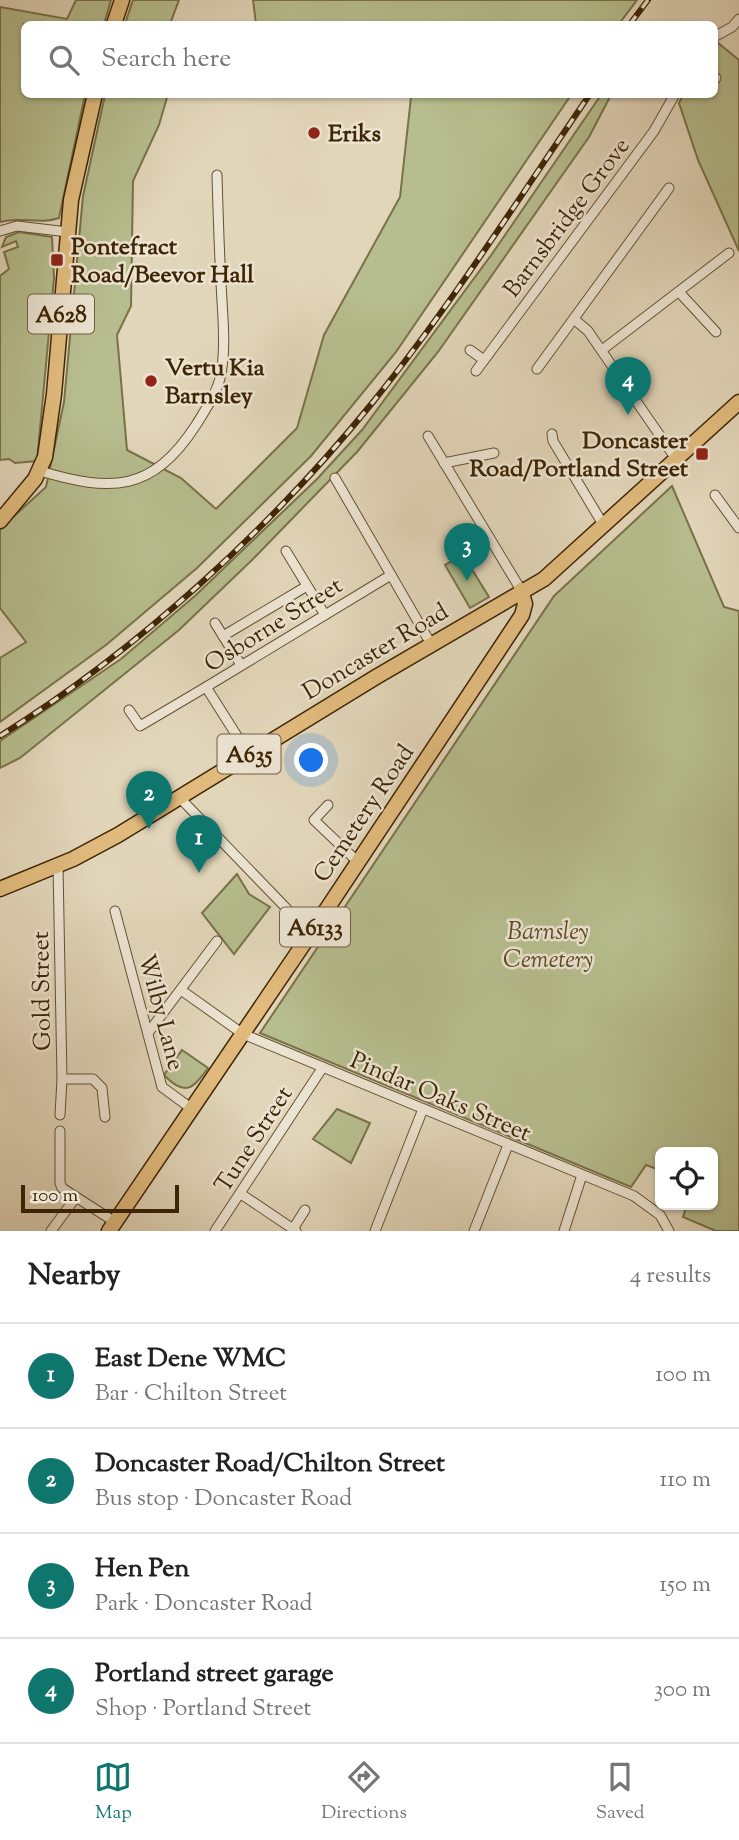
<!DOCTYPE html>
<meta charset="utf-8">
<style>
body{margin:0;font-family:"Sorts Mill Goudy",serif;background:#f2f2f2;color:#222}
.controls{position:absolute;right:21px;bottom:21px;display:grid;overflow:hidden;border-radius:10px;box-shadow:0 2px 5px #0004}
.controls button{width:63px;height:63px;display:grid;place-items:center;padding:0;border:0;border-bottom:2px solid #e0e0e0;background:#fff;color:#222;font:35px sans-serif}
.scale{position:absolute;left:21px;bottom:18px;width:158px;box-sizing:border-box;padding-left:7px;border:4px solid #3e2503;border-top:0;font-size:19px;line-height:24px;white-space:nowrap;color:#3e2503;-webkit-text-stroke:5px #ece4d2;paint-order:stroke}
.you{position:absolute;left:312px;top:761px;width:24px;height:24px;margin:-18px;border:5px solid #fff;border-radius:50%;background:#1a73e8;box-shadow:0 0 0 10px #1a73e833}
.badge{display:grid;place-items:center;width:46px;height:46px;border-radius:50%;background:#0f766e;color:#fff;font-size:23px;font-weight:700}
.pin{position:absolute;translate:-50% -58px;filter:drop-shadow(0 2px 4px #0008)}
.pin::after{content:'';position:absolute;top:37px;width:24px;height:21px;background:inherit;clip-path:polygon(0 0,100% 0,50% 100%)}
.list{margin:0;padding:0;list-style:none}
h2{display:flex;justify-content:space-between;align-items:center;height:91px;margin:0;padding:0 28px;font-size:30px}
h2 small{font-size:23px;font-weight:400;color:#767676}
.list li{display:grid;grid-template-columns:46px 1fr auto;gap:21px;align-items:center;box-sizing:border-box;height:105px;padding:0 28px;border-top:2px solid #e0e0e0}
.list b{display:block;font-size:26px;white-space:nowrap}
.list p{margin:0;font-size:23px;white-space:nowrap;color:#767676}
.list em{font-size:23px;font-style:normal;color:#767676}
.icon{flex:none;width:38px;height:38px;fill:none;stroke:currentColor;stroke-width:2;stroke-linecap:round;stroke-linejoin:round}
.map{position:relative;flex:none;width:739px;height:1231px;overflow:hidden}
.search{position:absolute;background:#fff;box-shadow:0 2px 5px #0004;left:21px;right:21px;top:21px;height:77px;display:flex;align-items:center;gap:18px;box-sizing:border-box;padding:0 24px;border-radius:10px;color:#767676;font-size:26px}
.sheet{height:511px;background:#fff}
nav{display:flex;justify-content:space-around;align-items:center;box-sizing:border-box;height:98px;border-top:2px solid #e0e0e0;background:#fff;font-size:19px;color:#767676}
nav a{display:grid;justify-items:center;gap:4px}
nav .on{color:#0f766e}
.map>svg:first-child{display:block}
.green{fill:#b6bd8e;stroke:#7a7148;stroke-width:2}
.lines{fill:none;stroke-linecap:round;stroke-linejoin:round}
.minor-casing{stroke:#675131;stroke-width:11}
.trunk-casing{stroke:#3e2503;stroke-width:17}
.minor{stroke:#ece4d2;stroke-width:9}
.trunk{stroke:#e1bb7d;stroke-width:14}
.rail-casing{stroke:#3e2503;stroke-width:6}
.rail{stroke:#ece4d2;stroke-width:3.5;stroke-dasharray:10;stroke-linecap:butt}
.poi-dot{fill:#8f2418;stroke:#ece4d2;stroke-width:2.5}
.labels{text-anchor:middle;stroke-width:5;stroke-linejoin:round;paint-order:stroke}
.shield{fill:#ece4d2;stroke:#725e41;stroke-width:2}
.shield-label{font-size:23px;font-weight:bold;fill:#3e2503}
.poi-label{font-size:24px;font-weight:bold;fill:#3e2503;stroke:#ece4d2;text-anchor:start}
.street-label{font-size:24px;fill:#3e2503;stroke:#ece4d2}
.park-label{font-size:24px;font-style:italic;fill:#5c4b26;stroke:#ece4d2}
</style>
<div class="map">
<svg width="739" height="1231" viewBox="0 0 739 1231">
<rect width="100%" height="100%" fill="#e2d6ba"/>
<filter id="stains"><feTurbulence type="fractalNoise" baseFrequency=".00286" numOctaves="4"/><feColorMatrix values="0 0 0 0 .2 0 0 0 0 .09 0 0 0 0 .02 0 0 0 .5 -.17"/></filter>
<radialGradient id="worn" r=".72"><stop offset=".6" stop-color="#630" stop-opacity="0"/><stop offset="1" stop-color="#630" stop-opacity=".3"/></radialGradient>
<g class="green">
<path d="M76,0H111L104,24H24V94L85,95L59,218C40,225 20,216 0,222V7L67,19Z"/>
<path d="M133,0H179L170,24H125Z"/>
<path d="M253,0H637L619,24H256Z"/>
<path d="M717,42L739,60V251L698,160L679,103L683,95L714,94L715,44Z"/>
<path d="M168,94L159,125L133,181L131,306L117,335L127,450L181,478L216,509L297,428L324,335L400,197L411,97L405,95H571L396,352L311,456L197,568L106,645L0,722V658L26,642L0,608V529L46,487L64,402L83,196L105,95Z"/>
<path d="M601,95H611L589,137L438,352L357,452L252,560L179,630L20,758L0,768V741L121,659L196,595L317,479L362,430L492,254Z"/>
<path d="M19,232L52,237L54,278L37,461L15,463L9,459L0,460V276L9,269L4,252L18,247L16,241L2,247L6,237Z"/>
<path d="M672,486L724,607L739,611V1231H716L683,1217L687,1205H713V1152H660V1170L646,1165L631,1187L260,1033L554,596Z"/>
<path d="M463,555L489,597L470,608L445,565Z"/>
<path d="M237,874L249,894L270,907L234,954L202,913Z"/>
<path d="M182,1050L208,1068C193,1089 185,1097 164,1075Z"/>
<path d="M337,1109L370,1123L351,1163L313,1139Z"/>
</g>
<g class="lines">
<g class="minor-casing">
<g id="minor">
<path d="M714,37L732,27L739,19"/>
<path d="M714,77L716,78"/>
<path d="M0,231L17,226L68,232"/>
<path d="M679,292L716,332"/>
<path d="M574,319L588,331L676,459"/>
<path d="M470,350L484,360"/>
<path d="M602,350L729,253"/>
<path d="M537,369L669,188"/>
<path d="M476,371L654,131L675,94"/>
<path d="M552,434L553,441L604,526"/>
<path d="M428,436L521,590"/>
<path d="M444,463L494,453"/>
<path d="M40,471C111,492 152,493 196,425C207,407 220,389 222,367C226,340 222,310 221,282C219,246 218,211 217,175"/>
<path d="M335,478L431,644"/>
<path d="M715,495L739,528"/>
<path d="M286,551L325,615"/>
<path d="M215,623L241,665"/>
<path d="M223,636L307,586"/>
<path d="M129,710L140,726L206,687"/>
<path d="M249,755L206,687L391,575"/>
<path d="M179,797L288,910"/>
<path d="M328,805L314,820L358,862"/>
<path d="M58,866L62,1079L60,1115"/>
<path d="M115,911L162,1087L192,1109"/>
<path d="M181,990L243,1034L634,1196L660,1215L669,1231"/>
<path d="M148,1033L217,941"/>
<path d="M62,1079H93L102,1088L105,1117"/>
<path d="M60,1131V1183L62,1188L115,1222"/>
<path d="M241,1194L296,1231"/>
<path d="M293,1229L305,1210"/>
<path d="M51,1231L76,1197"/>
<path d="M215,1231L323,1067"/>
<path d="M375,1231L423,1109"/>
<path d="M474,1231L508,1145"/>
<path d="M564,1231L582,1175"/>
</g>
</g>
<g class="trunk-casing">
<g id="trunk">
<path d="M114,24L122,0"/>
<path d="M0,521L35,479L45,457L54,394L71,200L95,94"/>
<path d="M0,889L73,859L118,835L376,677L544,579L739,402"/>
<path d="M109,1231L311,933L522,615L525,604L521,590"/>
</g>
</g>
<use href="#minor" class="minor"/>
<use href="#trunk" class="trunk"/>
<g class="rail-casing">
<g id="rail">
<path d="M630,24L648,0"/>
<path d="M0,736C138,650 271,528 373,402C452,304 519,198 590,94"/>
</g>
</g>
<use href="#rail" class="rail"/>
</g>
<g class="poi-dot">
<circle cx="314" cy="133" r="7"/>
<rect x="50" y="253" width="14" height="14" rx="3.5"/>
<circle cx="151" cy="381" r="7"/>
<rect x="695" y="447" width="14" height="14" rx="3.5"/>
</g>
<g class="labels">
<g class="shield">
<rect x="28" y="294.5" width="66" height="39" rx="5"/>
<rect x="217.5" y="734.5" width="63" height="39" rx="5"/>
<rect x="280" y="907.5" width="70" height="39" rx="5"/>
</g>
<g class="shield-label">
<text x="61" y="322">A628</text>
<text x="249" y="762">A635</text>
<text x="315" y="935">A6133</text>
</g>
<g class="poi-label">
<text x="328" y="141">Eriks</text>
<text x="71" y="254">Pontefract<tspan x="71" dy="28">Road/Beevor Hall</tspan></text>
<text x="165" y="375">Vertu Kia<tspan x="165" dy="28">Barnsley</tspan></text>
<text x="688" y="448" text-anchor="end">Doncaster<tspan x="688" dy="28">Road/Portland Street</tspan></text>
</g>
<g class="street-label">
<text transform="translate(566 217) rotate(-53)" y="8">Barnsbridge Grove</text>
<text transform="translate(273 624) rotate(-32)" y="8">Osborne Street</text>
<text transform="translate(375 651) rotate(-31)" y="8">Doncaster Road</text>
<text transform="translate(363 813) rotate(-56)" y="8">Cemetery Road</text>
<text transform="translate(41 991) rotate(-91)" y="8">Gold Street</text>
<text transform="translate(162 1012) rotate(75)" y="8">Wilby Lane</text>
<text transform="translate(441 1096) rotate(23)" y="8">Pindar Oaks Street</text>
<text transform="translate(253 1139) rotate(-57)" y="8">Tune Street</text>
</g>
<g class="park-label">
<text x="548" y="939">Barnsley<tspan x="548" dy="28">Cemetery</tspan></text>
</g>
</g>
<rect width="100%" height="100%" filter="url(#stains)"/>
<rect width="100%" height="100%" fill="url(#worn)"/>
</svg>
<div class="controls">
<button><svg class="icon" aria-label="locate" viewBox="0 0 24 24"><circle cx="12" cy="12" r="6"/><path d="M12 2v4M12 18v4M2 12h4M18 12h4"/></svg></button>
</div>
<div class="scale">100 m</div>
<div class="you"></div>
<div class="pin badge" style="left:199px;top:873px">1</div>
<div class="pin badge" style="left:149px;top:829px">2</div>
<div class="pin badge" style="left:467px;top:581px">3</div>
<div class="pin badge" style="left:628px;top:415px">4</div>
<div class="search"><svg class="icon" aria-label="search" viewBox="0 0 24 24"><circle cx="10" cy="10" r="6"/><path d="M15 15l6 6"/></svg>Search here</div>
</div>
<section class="sheet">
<h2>Nearby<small>4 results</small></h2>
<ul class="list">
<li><span class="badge">1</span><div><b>East Dene WMC</b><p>Bar · Chilton Street</p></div><em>100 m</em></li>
<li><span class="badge">2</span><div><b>Doncaster Road/Chilton Street</b><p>Bus stop · Doncaster Road</p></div><em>110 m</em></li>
<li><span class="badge">3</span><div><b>Hen Pen</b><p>Park · Doncaster Road</p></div><em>150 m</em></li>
<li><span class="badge">4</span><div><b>Portland street garage</b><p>Shop · Portland Street</p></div><em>300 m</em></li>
</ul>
</section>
<nav>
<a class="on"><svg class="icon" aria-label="map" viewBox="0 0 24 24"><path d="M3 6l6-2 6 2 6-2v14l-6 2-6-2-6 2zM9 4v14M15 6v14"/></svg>Map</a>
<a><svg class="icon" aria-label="directions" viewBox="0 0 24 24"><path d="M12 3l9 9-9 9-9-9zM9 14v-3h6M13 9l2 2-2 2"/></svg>Directions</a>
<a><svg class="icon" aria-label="saved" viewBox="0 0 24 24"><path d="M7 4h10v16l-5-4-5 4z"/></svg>Saved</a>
</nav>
